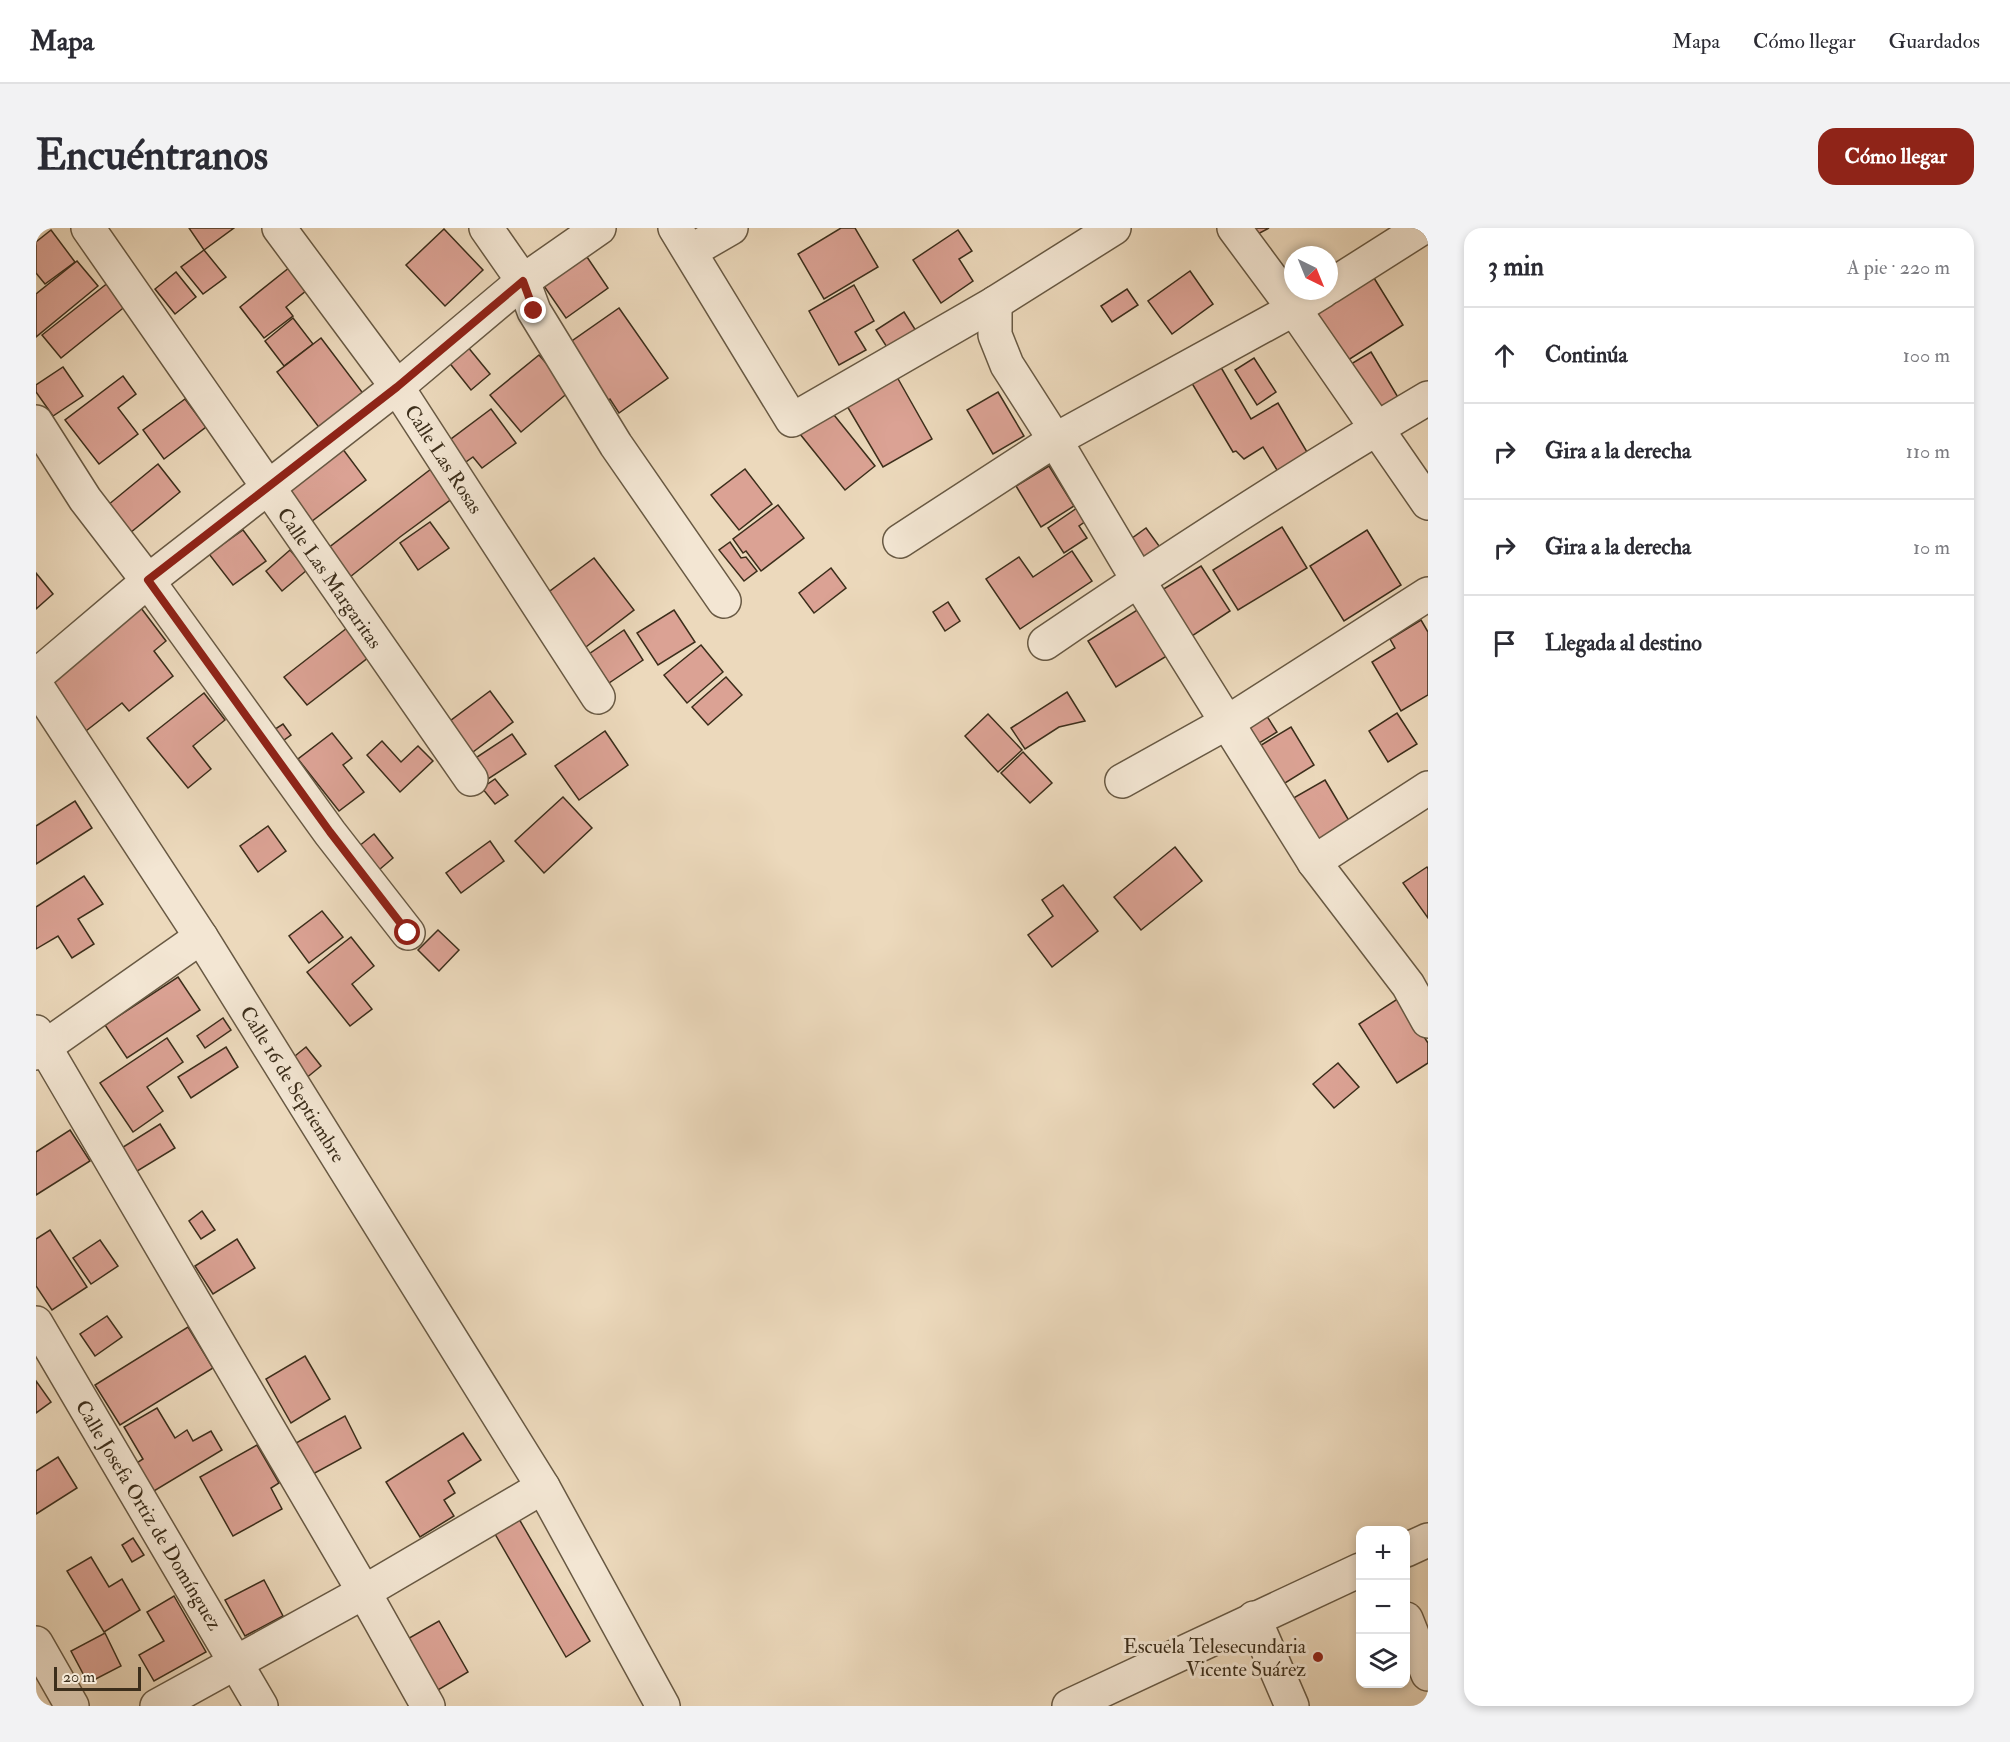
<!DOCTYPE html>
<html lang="es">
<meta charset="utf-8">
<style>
body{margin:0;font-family:"IM FELL Double Pica",serif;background:#f2f2f3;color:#2b2b33}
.controls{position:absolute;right:18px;bottom:18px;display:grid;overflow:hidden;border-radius:12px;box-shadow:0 3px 9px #0003}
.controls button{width:54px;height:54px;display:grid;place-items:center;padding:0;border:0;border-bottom:2px solid #e1e1e2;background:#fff;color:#2b2b33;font:30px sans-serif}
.compass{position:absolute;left:1248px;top:18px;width:54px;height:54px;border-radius:50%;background:#fff;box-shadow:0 3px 9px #0003;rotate:137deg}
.scale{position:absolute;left:18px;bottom:15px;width:87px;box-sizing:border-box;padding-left:6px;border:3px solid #3c2e1b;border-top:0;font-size:16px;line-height:21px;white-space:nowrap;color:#3c2e1b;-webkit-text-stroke:4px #f3e6d3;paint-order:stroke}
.stop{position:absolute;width:18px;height:18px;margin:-14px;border:4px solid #8f2418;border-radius:50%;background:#fff}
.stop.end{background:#8f2418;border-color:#fff;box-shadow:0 2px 6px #0008}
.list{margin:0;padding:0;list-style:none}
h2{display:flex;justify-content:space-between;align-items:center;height:78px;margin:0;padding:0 24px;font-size:26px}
h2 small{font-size:20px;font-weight:400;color:#7c7c81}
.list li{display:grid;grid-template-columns:39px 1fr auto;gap:18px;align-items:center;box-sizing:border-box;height:96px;padding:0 24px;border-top:2px solid #e1e1e2}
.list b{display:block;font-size:22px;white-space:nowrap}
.list em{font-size:20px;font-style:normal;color:#7c7c81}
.icon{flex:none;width:33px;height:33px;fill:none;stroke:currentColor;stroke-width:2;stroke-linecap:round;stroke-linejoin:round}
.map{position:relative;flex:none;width:1392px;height:1478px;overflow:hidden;border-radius:18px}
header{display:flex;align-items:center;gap:36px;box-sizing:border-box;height:84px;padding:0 30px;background:#fff;border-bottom:2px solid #e1e1e2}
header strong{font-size:28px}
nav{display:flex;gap:33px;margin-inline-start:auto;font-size:21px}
.intro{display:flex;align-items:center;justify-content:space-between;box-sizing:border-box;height:144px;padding:0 36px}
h1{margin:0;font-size:42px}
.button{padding:15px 27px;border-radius:18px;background:#8f2418;color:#fff;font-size:21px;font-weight:700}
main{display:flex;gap:36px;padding:0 36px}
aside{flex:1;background:#fff;border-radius:18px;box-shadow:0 3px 9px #0003}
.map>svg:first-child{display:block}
.building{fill:#dba294;stroke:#3c2e1b;stroke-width:1.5}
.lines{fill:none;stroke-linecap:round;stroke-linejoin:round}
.minor-casing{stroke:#685943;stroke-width:36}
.minor{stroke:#f3e6d3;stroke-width:33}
.route{stroke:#8f2418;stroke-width:8}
.poi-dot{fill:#8f2418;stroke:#f3e6d3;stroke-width:2}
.labels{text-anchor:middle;stroke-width:6;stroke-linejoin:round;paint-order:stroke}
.street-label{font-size:20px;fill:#3c2e1b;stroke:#f3e6d3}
.poi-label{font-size:20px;fill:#3c2e1b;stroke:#f3e6d3;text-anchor:end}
</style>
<header>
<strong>Mapa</strong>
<nav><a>Mapa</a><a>Cómo llegar</a><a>Guardados</a></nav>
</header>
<div class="intro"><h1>Encuéntranos</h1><a class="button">Cómo llegar</a></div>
<main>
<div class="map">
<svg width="1392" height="1478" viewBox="0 0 1392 1478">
<rect width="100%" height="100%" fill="#ecd9bc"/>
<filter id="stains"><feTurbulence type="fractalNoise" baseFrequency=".00333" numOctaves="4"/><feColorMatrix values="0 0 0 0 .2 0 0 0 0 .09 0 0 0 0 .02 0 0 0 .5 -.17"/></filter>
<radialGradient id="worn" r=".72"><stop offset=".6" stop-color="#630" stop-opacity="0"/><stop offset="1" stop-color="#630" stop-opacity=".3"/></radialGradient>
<g class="building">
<path d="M153,0H198L168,22Z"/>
<path d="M805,0H819L842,39L788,71L762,26Z"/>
<path d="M1216,0H1233L1220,7Z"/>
<path d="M408,1L447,42L409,78L370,37Z"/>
<path d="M15,2L39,34L9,56L0,45V14Z"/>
<path d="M922,2L936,23L923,31L937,53L905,75L877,32Z"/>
<path d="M168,22L190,49L167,66L145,39Z"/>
<path d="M551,29L572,60L530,90L508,58Z"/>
<path d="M41,33L62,58L0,109V66Z"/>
<path d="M254,39L271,62L250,79L257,88L228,110L204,79Z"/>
<path d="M1154,43L1177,76L1136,106L1112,73Z"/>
<path d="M140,44L160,69L139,86L119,61Z"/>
<path d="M1338,50L1367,97L1306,136L1276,89Z"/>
<path d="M73,54L91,77L25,130L6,107Z"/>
<path d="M818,57L838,93L819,104L830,122L803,137L773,83Z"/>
<path d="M1091,61L1102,77L1076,94L1065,78Z"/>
<path d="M583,80L632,150L583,185L574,171L566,177L551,155L558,149L533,115Z"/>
<path d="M868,84L882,106L854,124L840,102Z"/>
<path d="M257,90L277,116L248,138L229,113Z"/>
<path d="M285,110L329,168L285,202L241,144Z"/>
<path d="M431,118L454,146L435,162L412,133Z"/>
<path d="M1335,124L1363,171L1337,186L1310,139Z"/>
<path d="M503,127L534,163L485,204L454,167Z"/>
<path d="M1218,130L1240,164L1221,177L1199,142Z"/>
<path d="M1183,136L1215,191L1242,175L1274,229L1244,247L1227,219L1208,231L1200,223L1197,224L1154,152Z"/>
<path d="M27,139L47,168L17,188L0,164V157Z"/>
<path d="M87,148L100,166L82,180L102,206L63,236L29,192Z"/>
<path d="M861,149L896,211L847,239L811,178Z"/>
<path d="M962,164L988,208L957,226L931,182Z"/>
<path d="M149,171L170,199L128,231L107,202Z"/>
<path d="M455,181L480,215L446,240L437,229L427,236L411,214Z"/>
<path d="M794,182L839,238L809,262L764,206Z"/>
<path d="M306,220L330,252L267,300L243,268Z"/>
<path d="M122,236L144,264L94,305L72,277Z"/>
<path d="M1013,238L1038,278L1005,299L980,258Z"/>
<path d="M395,241L417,270L364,309L309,353L287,324Z"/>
<path d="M709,241L736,276L703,302L675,267Z"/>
<path d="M742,277L768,310L725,343L710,323L707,325L697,311Z"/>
<path d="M1041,280L1050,293L1043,298L1051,310L1028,325L1012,300Z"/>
<path d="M394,294L413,320L382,342L364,315Z"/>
<path d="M1246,299L1271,340L1202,382L1177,342Z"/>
<path d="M1110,300L1126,322L1103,337L1088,316Z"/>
<path d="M207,302L230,333L197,357L173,326Z"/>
<path d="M1331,302L1365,357L1308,393L1274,338Z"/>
<path d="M694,314L705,330L710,329L721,343L708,353L683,322Z"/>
<path d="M254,322L271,342L246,363L230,343Z"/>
<path d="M1036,323L1056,353L984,401L950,351L983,329L997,349Z"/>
<path d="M558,330L598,382L542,425L502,372Z"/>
<path d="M1165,338L1194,383L1156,408L1126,362Z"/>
<path d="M795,340L810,360L778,385L763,365Z"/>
<path d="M0,345L17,366L0,381Z"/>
<path d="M912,374L924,393L909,403L897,384Z"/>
<path d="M1106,379L1134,426L1080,459L1052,413Z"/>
<path d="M105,380L130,413L118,423L137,448L93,483L86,475L46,506L7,457Z"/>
<path d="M638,382L659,414L622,437L601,405Z"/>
<path d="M1385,392L1392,404V467L1365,483L1336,434L1359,420L1354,411Z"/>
<path d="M311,400L333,429L271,477L248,449Z"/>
<path d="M588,402L607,432L573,455L553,426Z"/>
<path d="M665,417L687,444L651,475L628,447Z"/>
<path d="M690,449L706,467L672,497L656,479Z"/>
<path d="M454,463L477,494L433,527L410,496Z"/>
<path d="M1031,464L1049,493L1023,499L989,521L975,500Z"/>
<path d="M168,465L189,492L157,518L175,541L152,560L111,510Z"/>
<path d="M1225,479L1241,504L1215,520L1200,494Z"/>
<path d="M1361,485L1381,516L1352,534L1333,503Z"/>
<path d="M952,486L986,522L962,544L929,508Z"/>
<path d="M247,496L255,507L241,517L233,505Z"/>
<path d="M1255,499L1278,537L1241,560L1217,522Z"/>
<path d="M569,503L592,537L543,572L519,538Z"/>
<path d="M296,505L316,530L307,537L328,564L303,583L262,531Z"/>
<path d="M476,506L490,526L452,551L438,531Z"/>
<path d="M346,513L365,534L382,518L397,533L364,564L331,527Z"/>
<path d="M987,524L1016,555L994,575L965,545Z"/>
<path d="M459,551L472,567L459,576L446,560Z"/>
<path d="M1289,552L1315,596L1280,616L1254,572Z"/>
<path d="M527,569L556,600L508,645L479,613Z"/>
<path d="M39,573L56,600L0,636V598Z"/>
<path d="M232,598L250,623L222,644L204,618Z"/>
<path d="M338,606L357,630L337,647L317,623Z"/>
<path d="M454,613L468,633L425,665L410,645Z"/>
<path d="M1139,619L1166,653L1105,702L1078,669Z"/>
<path d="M1391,639L1392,641V690L1367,655Z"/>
<path d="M48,648L67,676L42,691L58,716L36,730L22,708L0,721V679Z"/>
<path d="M1027,657L1062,703L1016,739L992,707L1017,688L1006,672Z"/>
<path d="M286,683L307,709L273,735L253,708Z"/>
<path d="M402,702L423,722L403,743L382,722Z"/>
<path d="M315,709L338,738L316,756L336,781L314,798L271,744Z"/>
<path d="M142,749L164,782L91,830L69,797Z"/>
<path d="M1363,770L1392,815V835L1361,855L1323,796Z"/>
<path d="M187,790L195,802L169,820L161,808Z"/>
<path d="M131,810L147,834L111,859L127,883L97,904L64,855Z"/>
<path d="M190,819L202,839L155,870L142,849Z"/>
<path d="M270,819L285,838L269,851L254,832Z"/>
<path d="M1302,835L1323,859L1298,880L1277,856Z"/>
<path d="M124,896L139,920L98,945L84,921Z"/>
<path d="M34,902L54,933L0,967V924Z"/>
<path d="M166,983L179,1002L165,1011L153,993Z"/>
<path d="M14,1002L51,1059L16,1082L0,1058V1011Z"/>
<path d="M201,1011L219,1040L177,1066L159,1038Z"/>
<path d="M64,1012L82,1038L55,1056L37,1030Z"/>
<path d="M71,1088L86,1109L59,1128L44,1106Z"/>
<path d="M152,1099L177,1140L84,1197L59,1157Z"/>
<path d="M269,1128L294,1171L255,1195L230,1151Z"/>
<path d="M0,1153L15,1174L0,1185Z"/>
<path d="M121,1180L139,1210L151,1202L157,1213L175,1203L186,1222L113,1266L96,1238L107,1231L88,1199Z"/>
<path d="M309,1188L325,1220L277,1246L260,1215Z"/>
<path d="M427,1205L445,1232L412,1253L419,1265L408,1272L418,1288L384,1309L350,1254Z"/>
<path d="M221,1217L243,1255L235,1260L246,1281L197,1308L164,1249Z"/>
<path d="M22,1229L41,1260L0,1286V1243Z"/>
<path d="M483,1291L554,1413L530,1429L459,1306Z"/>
<path d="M97,1310L108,1327L96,1334L86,1317Z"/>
<path d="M55,1329L73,1359L86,1351L104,1382L68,1404L31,1343Z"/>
<path d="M228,1352L247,1388L209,1408L189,1372Z"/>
<path d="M138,1368L170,1424L118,1453L103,1427L128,1413L111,1384Z"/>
<path d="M403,1393L432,1444L397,1465L368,1413Z"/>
<path d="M69,1405L85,1438L52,1455L35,1423Z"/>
</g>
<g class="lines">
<g class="minor-casing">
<g id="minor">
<path d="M52,0L435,551"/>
<path d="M243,0L361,159L562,469"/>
<path d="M450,0L487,53L498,83L580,217L688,373"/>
<path d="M639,0L756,192L959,75L1078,0"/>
<path d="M1198,0L1258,81L1392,275"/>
<path d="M655,23L695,0"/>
<path d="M1293,59L1386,0"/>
<path d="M959,75V107L971,137L1019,212L1102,352L1278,634L1372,757L1392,793"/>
<path d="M0,194L49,271L112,353L294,605L372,705"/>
<path d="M864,313L1019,212L1258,81L1287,63"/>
<path d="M1009,415C1134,330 1261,247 1392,170"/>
<path d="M0,448L112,353L361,159L487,53L563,0"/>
<path d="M0,457L165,709L507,1259L627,1478"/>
<path d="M1086,553L1192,494L1392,366"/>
<path d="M1278,634L1392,560"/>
<path d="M0,804L328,1364L392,1478"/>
<path d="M0,825L165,709"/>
<path d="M0,1095L225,1478"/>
<path d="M1370,1322L1392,1312"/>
<path d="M1218,1390L1256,1478"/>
<path d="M1370,1391L1392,1446"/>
<path d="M0,1415L36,1478"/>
<path d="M121,1478L328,1364L507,1259"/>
<path d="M1033,1478L1324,1342"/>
</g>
</g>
<use href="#minor" class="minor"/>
</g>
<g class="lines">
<path class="route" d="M372,705L294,604L112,352L361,159L487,53L498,83"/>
</g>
<circle class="poi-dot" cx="1282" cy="1429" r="6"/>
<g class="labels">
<g class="street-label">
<text transform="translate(408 231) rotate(57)" y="7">Calle Las Rosas</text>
<text transform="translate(294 350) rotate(55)" y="7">Calle Las Margaritas</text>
<text transform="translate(257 856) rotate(58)" y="7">Calle 16 de Septiembre</text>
<text transform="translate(113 1287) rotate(59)" y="7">Calle Josefa Ortiz de Domínguez</text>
</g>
<g class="poi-label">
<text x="1270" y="1425">Escuela Telesecundaria<tspan x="1270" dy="23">Vicente Suárez</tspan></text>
</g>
</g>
<rect width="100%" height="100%" filter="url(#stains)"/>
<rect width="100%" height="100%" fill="url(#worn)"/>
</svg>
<div class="controls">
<button>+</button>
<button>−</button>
<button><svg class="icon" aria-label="layers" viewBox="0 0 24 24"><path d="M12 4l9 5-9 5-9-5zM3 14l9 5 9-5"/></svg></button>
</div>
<svg class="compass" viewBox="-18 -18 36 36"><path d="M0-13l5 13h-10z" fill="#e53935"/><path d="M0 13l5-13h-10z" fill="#7c7c81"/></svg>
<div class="scale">20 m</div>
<div class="stop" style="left:372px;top:705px"></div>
<div class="stop end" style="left:498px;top:83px"></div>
</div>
<aside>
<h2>3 min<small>A pie · 220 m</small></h2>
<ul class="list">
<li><svg class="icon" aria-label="ahead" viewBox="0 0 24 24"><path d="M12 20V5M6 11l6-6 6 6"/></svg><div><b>Continúa</b></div><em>100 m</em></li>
<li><svg class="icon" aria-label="right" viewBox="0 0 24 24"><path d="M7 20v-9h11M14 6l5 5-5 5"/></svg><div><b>Gira a la derecha</b></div><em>110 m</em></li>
<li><svg class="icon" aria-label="right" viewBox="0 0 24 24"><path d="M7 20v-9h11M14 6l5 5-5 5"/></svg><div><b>Gira a la derecha</b></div><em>10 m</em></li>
<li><svg class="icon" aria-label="arrive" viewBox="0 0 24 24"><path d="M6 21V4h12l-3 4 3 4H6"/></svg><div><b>Llegada al destino</b></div></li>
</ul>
</aside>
</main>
